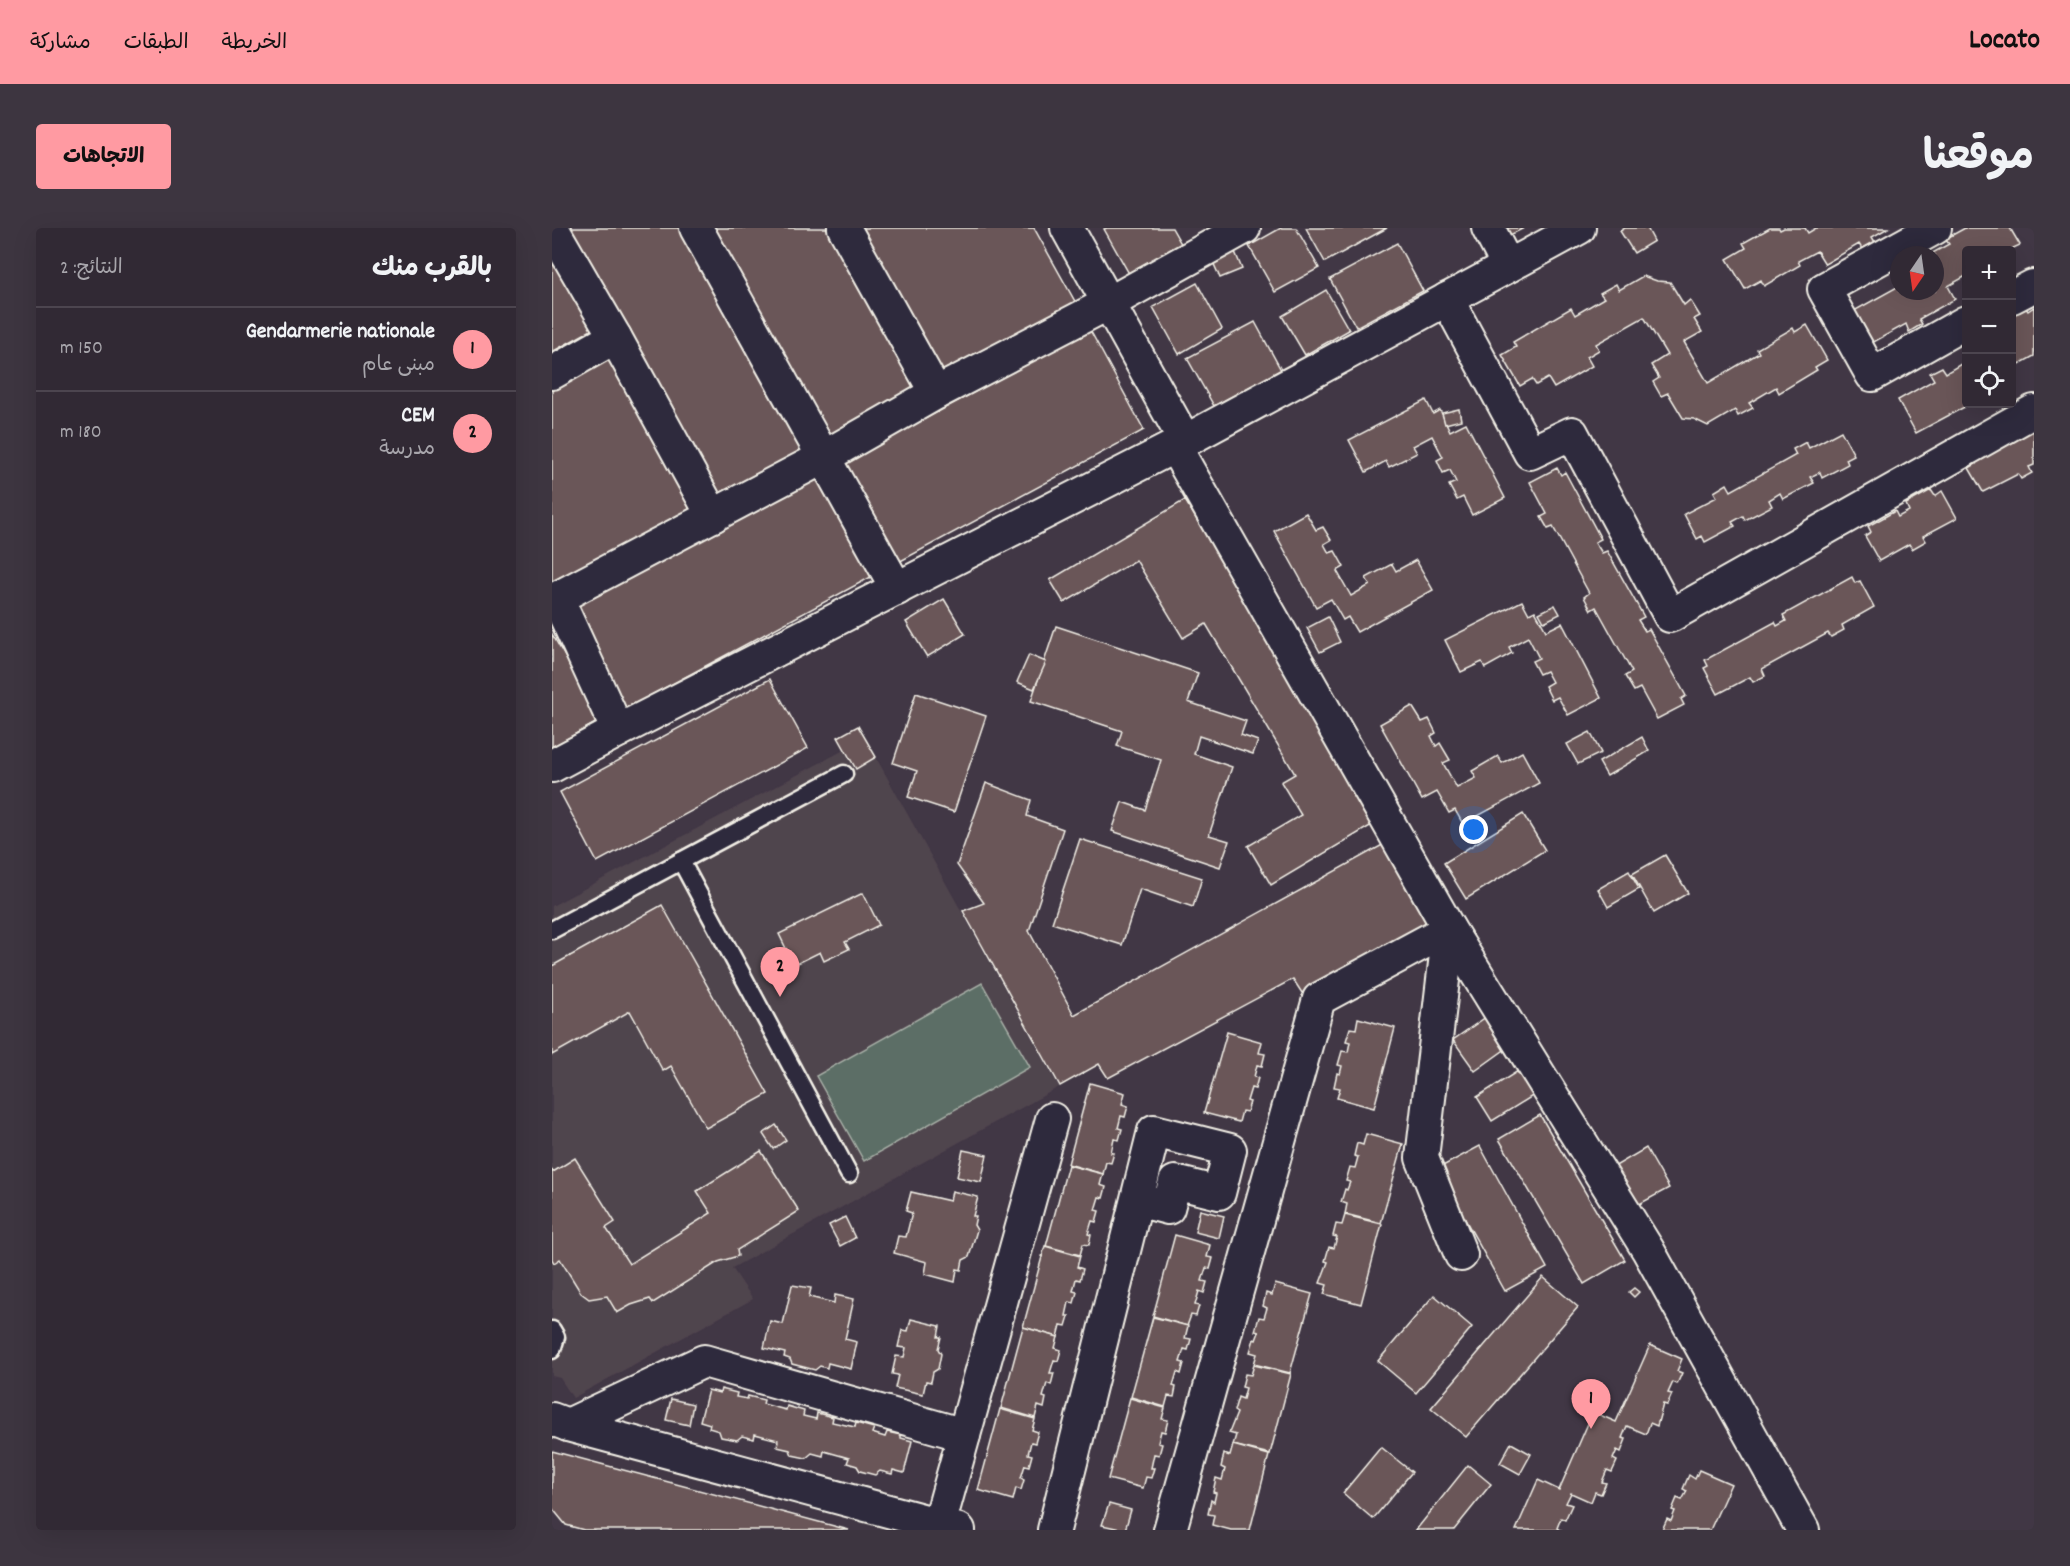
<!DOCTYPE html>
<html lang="ar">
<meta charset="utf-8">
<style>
body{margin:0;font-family:Dekko,"Playpen Sans Arabic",sans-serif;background:#3d3540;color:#f1f3f6;direction:rtl}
.controls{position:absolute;right:18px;top:18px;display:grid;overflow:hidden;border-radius:6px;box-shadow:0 6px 24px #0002}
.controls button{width:54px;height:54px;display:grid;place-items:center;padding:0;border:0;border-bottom:2px solid #4c454f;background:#312934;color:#f1f3f6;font:30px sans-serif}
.compass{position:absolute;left:1338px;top:18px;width:54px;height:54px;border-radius:50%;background:#312934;box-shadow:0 6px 24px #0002;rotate:193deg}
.you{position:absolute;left:922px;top:602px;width:21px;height:21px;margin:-15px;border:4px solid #fff;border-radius:50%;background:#1a73e8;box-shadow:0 0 0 9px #1a73e833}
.badge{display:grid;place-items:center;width:39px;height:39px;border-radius:50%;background:#ff9aa2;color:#111;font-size:20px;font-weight:700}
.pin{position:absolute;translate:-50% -50px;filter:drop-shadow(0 2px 3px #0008)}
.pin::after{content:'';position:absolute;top:32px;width:21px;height:18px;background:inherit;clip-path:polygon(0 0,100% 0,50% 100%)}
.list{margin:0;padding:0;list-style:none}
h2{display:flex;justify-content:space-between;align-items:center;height:78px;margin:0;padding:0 24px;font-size:26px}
h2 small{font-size:20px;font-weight:400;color:#a8a6ac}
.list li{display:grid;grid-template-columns:39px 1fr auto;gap:18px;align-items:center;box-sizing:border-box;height:84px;padding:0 24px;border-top:2px solid #4c454f}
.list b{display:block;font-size:22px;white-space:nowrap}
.list p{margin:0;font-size:20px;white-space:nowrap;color:#a8a6ac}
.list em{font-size:20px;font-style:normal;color:#a8a6ac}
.icon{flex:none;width:33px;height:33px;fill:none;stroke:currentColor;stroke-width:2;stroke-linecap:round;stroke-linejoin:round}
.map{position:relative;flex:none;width:1482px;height:1302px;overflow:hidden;direction:ltr;border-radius:6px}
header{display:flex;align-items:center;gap:36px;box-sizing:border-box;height:84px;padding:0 30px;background:#ff9aa2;color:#111}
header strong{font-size:28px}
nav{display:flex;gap:33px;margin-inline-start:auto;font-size:21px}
.intro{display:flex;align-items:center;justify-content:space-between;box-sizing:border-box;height:144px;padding:0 36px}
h1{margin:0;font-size:42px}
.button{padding:15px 27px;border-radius:6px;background:#ff9aa2;color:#111;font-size:21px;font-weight:700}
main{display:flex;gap:36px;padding:0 36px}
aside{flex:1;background:#312934;border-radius:6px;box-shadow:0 6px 24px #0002}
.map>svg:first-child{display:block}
.built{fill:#50444e}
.pitch{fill:#5b6e66;stroke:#a8b0a7;stroke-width:1.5}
.building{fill:#6a5659;stroke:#f4f1e8;stroke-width:1.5}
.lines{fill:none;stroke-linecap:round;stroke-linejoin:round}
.service-casing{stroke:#f4f1e8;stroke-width:21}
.minor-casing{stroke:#f4f1e8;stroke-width:36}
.service{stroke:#2f2a3d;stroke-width:16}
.minor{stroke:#2f2a3d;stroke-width:32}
</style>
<header>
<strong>Locato</strong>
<nav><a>الخريطة</a><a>الطبقات</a><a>مشاركة</a></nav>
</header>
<div class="intro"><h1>موقعنا</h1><a class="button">الاتجاهات</a></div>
<main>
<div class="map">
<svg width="1482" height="1302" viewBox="0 0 1482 1302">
<rect width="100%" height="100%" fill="#413745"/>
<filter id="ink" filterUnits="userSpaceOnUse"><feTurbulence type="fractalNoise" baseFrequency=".0167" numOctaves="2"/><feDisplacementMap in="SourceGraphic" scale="12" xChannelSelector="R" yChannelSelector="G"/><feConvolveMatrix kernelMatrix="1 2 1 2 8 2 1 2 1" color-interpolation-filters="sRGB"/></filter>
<g filter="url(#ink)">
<path class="built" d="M306,497L507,859L180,1040L201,1071L21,1170L8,1150L0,1148V678L292,522L285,509Z"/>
<path class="pitch" d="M430,755L478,839L312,933L264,848Z"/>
<g class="building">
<path d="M14,0H132L255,224L164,273Z"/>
<path d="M161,0H279L369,162L278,212Z"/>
<path d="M308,0H482L525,77L393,151Z"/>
<path d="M555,0H620L632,21L580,51L552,1Z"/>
<path d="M729,0H744L767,40L723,64L697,18Z"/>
<path d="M754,0H835L773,34Z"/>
<path d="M947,0H972L952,10Z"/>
<path d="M1073,0H1095L1102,13L1082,25L1068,3Z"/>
<path d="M1218,0H1227L1228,2L1232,0H1253L1256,5L1264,0H1336L1320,9L1323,14L1310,21L1307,16L1273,36L1265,23L1246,33L1248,37L1212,58L1209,52L1193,61L1175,31L1194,20L1191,15Z"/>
<path d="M1413,0H1458L1468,17L1457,22H1414V48L1396,58L1403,71L1367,91L1370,96L1357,104L1354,96L1318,116L1300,84L1347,58V63H1383V27H1377L1397,16L1393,11Z"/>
<path d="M677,9L690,41L668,50L654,18Z"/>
<path d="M845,15L871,63L804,99L778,51Z"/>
<path d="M0,22L43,100L0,124Z"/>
<path d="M1091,48L1105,53L1118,54L1132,77L1138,72L1148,88L1142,91L1150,104L1132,114L1156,155L1207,125L1205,121L1241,100L1243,104L1255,97L1275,132L1263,139L1265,142L1227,165L1224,159L1197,175L1201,180L1186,188L1183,182L1156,198L1142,191L1131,190L1116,165L1109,168L1101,154L1107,150L1099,137L1115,127L1092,89L1044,116L1047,122L1035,129L1040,138L1002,160L996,150L984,157L980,151L968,158L950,127L964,119L961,114L1019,80L1023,87L1052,70L1048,65L1064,56L1067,62Z"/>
<path d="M645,55L670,101L627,126L601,79Z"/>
<path d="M774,62L797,102L753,127L730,88Z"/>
<path d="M1472,77L1476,83L1482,79V128L1462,139L1460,134V84Z"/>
<path d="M703,94L729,142L662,178L635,130Z"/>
<path d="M538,102L592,202L343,336L289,236Z"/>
<path d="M59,127L145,283L3,360L0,355V159Z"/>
<path d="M1414,133V176H1418L1364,205L1346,172L1382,152L1378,145L1390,139L1394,145Z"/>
<path d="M874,172L881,186L888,182L898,203L914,195L953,270L920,287L911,269L905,272L897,257L904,254L898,242L891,245L885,232L891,229L880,208L861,218L865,225L837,239L834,233L814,244L797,212Z"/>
<path d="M907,181L909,192L893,196L890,185Z"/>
<path d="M1482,198V237L1477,239L1480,245L1469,251L1466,246L1431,264L1417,240L1424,236L1421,230Z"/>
<path d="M1289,203L1302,227L1294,231L1296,236L1270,250L1268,244L1258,249L1262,255L1231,271L1228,265L1217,272L1220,278L1193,292L1191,288L1180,294L1183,298L1153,314L1150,308L1145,311L1132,286L1165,269L1162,264L1175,256L1179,263L1244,227L1241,221L1254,214L1257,220Z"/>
<path d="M1005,240L1009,247L1013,244L1049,311L1043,314L1050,325L1055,323L1092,389L1086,392L1093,403L1097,401L1134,468L1129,471L1132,477L1105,491L1088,460L1082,463L1073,448L1080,444L1044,379L1039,382L1032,369L1037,365L1001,299L996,301L989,289L995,286L978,254Z"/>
<path d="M265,249L319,349L70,483L16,383Z"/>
<path d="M1379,262L1383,268L1390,263L1405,290L1371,308L1374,313L1360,321L1357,316L1327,333L1313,308L1319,304L1316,298L1343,283L1346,289L1357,283L1354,276Z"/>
<path d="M633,272L825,594L719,657L696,618L749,587L729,554L743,546L654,396L631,410L584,332L512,375L498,352Z"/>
<path d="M754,285L764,302L771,299L779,312L772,316L777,325L783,323L792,339L785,343L799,368L818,357L814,350L840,336L844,343L864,332L881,362L805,404L796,389L791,392L779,371L764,379L722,303Z"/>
<path d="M1300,349L1303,355L1308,353L1322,379L1290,397L1292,402L1279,409L1276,405L1210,441L1213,448L1201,454L1198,449L1166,466L1152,440L1156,438L1153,432L1223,394L1225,398L1234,393L1231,387Z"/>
<path d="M392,371L413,406L375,429L354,394Z"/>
<path d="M970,373L977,386L983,383L994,403L1010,395L1049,470L1016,487L1006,469L1000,472L993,458L1000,454L994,443L987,446L980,433L987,430L976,409L957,419L960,425L933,440L930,434L909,444L893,412Z"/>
<path d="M1003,377L1008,386L992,394L987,385Z"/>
<path d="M776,389L788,414L768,424L755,400Z"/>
<path d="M504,398L646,445L636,474L694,493L689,507L706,513L701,526L647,508L642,526L680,539L657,607L677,613L668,639L560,603L570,574L593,582L609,532L565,518L570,503L479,473Z"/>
<path d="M0,406L49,492L0,519Z"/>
<path d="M477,427L494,434L482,461L465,454Z"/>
<path d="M218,451L256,520L45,634L8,564Z"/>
<path d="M364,465L434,488L402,584L356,569L365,543L341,535Z"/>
<path d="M860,478L870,494L877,491L884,505L879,508L884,518L888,515L898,532L891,535L905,560L924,550L920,543L946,528L950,535L970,524L987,555L911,596L903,582L897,585L885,564L870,572L828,496Z"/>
<path d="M306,498L324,529L304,541L286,509Z"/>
<path d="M1038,504L1049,525L1026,536L1015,516Z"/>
<path d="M1090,509L1097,523L1055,548L1047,534Z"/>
<path d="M434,555L479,572L475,588L511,601L477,703L522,787L834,615L877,697L750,765L741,751L556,850L547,836L508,858L411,683L432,675L405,637Z"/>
<path d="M971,586L993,622L914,671L892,635Z"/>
<path d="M528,611L650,650L641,679L588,661L570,717L500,695Z"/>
<path d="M1113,627L1136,665L1102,685L1080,646Z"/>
<path d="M1077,643L1087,661L1056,679L1046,661Z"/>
<path d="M311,665L327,697L293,714L297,721L272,733L268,724L242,737L227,706Z"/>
<path d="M110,677L216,866L154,900L119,838L111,843L78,783L0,827V738Z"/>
<path d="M934,789L955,820L923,843L901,812Z"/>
<path d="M806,790L843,800L822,880L785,870L788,860L782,859L785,845L788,846L790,838L786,837L790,823L796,824L798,814L794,813L798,800L804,801Z"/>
<path d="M675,804L710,814L707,825L713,826L710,838L705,837L702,849L706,850L703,861L699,860L695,873L698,874L695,884L690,883L687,894L652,885Z"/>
<path d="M966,843L982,867L940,893L925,869Z"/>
<path d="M538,855L573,865L570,876L576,878L573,889L569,888L566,900L570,901L567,912L562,911L559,925H562L559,935L554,934L551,946L516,936Z"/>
<path d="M988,887L1073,1032L1032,1056L947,911Z"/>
<path d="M224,897L234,912L221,921L211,906Z"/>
<path d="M814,906L851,916L829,995L793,986L795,976L789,974L793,961L795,962L798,954L794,953L798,939L803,940L806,929L802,928L805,915L811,917Z"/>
<path d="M928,918L995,1040L953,1063L885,941Z"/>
<path d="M1094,920L1117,960L1082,979L1060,940Z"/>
<path d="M411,922L435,927L429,954L405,949Z"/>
<path d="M209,923L247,983L185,1022L186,1028L166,1034L101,1075L98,1071L79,1077L65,1085L55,1068L37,1071L29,1065L8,1031L2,1035L0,1031V941L1,944L23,930L63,994L54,1000L77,1036L159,985L145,963Z"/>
<path d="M516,937L551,946L548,957L554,959L551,970L547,969L543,982L547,983L544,994L540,993L536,1006L539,1007L537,1017L531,1016L528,1027L494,1018Z"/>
<path d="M400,963L426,969L421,988H424L422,997L425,1002L417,1029L411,1032L409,1042L405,1041L403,1054L373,1046L375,1034L342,1025L346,1008L354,1009L360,985L354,983L359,964L398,973Z"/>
<path d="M648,982L672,988L667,1010L643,1004Z"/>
<path d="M793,987L830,996L809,1076L772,1066L775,1057L768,1055L776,1034L773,1033L777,1019L782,1020L785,1009L781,1008L784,996L790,997Z"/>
<path d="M293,989L303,1010L288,1018L277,997Z"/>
<path d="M623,1007L658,1017L655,1029L661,1030L658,1041L654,1040L650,1053L655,1054L652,1065L647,1063L643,1077L647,1078L644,1088L639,1087L635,1098L601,1088Z"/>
<path d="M493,1018L528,1028L525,1039L531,1041L528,1052L524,1051L521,1063L525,1064L522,1075L517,1074L514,1088H517L514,1098L509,1097L506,1109L471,1099Z"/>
<path d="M991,1049L1026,1079L914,1209L879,1180Z"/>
<path d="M723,1056L760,1066L738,1145L702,1136L705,1126L698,1124L702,1111L704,1112L707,1104L703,1103L707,1089L712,1090L715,1080L711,1078L714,1065L720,1067Z"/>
<path d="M240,1057L259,1060L257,1069L282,1075L283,1067L302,1071L293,1111L305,1114L299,1141L276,1135L275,1140L268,1138L263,1142L240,1136L238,1131L232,1129L233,1125L212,1120L218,1093L231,1096Z"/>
<path d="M1082,1060L1087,1064L1082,1069L1077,1064Z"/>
<path d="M882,1067L920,1099L864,1165L826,1133Z"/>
<path d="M601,1089L636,1098L633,1110L639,1111L636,1122L632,1121L628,1134L632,1135L629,1146L625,1144L621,1158L624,1159L622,1169L616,1168L613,1179L579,1169Z"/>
<path d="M359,1091L388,1098L386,1109H389L386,1121L389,1126L386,1141L381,1144L379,1154L374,1153L371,1166L343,1160L346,1147L340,1146L344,1128L352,1129L354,1120L346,1119L350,1102L356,1103Z"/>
<path d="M471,1099L506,1109L503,1120L509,1122L506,1133L502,1132L498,1145H502L499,1157L495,1155L491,1169L494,1170L492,1180L486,1178L483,1190L449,1180Z"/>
<path d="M1098,1117L1130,1131L1125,1143L1130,1145L1125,1156L1121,1154L1116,1165L1120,1166L1115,1177L1111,1176L1105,1198L1098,1195L1094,1206L1075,1198L1070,1210L1074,1211L1069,1224L1065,1222L1061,1231L1065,1233L1060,1244L1055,1242L1050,1254L1054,1255L1049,1266L1043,1264L1039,1274L1019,1265L1014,1275L1020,1277L1013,1292L1009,1290L1005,1300L1008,1302H964L986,1252L1007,1262L1041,1184L1064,1194Z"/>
<path d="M702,1137L739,1146L718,1226L681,1217L684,1207L677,1205L685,1185L682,1183L686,1169L691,1171L694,1160L690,1159L693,1146L699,1147Z"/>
<path d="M169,1161L185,1165L184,1169L195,1171L196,1168L212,1172L211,1176L234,1182L235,1178L252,1183L251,1188L264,1191L265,1185L281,1189L280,1194L303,1199L304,1195L322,1200L320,1205L333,1209L335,1204L349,1207V1210L360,1213L352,1245L341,1242L340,1246L328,1243L323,1247L308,1243L305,1238L295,1235L297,1230L272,1223L271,1228L260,1225L254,1230L240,1227L238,1222L225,1219L226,1212L203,1206L202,1211L190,1208L185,1212L169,1209L167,1203L157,1200L158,1196L148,1193L156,1162L168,1165Z"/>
<path d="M578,1170L613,1180L610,1191L616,1192L613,1204L609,1203L606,1215L610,1216L607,1227L602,1226L599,1240H602L599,1250L594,1249L591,1260L556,1251Z"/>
<path d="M119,1171L141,1176L137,1197L114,1192Z"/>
<path d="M448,1181L483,1191L480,1202L486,1204L483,1215L479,1214L476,1226L480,1227L477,1238L473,1237L469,1250L472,1252L469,1262L464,1260L461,1272L426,1262Z"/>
<path d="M959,1215L979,1226L968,1246L948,1235Z"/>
<path d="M681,1217L717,1227L698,1302H679L660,1297L662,1287L656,1286L659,1272L662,1274L664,1265L661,1264L664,1250L670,1252L673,1241L669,1239L672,1226L678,1228Z"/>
<path d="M829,1219L860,1244L821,1291L791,1265Z"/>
<path d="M0,1223L297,1302H32L14,1297L0,1280Z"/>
<path d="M916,1237L939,1256L902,1302H864Z"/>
<path d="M1147,1242L1179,1256L1158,1302H1110L1115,1291L1119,1293L1123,1283L1120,1282L1125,1270L1130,1272L1135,1263L1131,1261L1137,1247L1143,1251Z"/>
<path d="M557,1276L579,1282L573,1302L550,1297Z"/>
</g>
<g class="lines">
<g class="service-casing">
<g id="service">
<path d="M129,633L297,946"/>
<path d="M0,702L292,546"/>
<path d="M0,1102L4,1109L0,1122"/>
</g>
</g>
<g class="minor-casing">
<g id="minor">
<path d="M0,0L63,109L161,288"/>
<path d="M144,0L345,361"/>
<path d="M292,0L384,165"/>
<path d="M515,0L633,213"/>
<path d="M936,0L956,38"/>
<path d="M1383,0L1272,61L1320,147L1414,94"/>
<path d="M1460,69L1481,58"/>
<path d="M895,71L978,225L1020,205L1118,388L1482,183"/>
<path d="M0,145L63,109"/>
<path d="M623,219L897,701L1096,1022L1251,1302"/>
<path d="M5,370L66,503"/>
<path d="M0,372L5,370L272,229L384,165L557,75L692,0"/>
<path d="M0,538L66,503L633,213L1027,0"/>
<path d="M0,1191L16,1197L407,1302"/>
<path d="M16,1197L152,1133L412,1207"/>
<path d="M387,1297L500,891"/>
<path d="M502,1302C536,1169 569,1036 602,903L678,922L667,965L623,954L616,980L585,972"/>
<path d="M618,1302L767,771L897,701L870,930L909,1027"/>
</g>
</g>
<use href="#service" class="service"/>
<use href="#minor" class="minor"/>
</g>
</g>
</svg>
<div class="controls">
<button>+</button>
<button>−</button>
<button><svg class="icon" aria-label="locate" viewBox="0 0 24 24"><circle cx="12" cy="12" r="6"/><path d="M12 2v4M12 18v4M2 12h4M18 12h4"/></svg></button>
</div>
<svg class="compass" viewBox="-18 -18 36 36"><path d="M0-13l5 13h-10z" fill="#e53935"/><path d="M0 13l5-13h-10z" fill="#a8a6ac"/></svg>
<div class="you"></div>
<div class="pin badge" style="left:1039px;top:1201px">1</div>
<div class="pin badge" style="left:228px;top:769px">2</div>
</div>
<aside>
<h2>بالقرب منك<small>النتائج: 2</small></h2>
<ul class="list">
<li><span class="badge">1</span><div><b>Gendarmerie nationale</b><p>مبنى عام</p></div><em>150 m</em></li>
<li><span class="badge">2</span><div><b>CEM</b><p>مدرسة</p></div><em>180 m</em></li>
</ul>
</aside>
</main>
